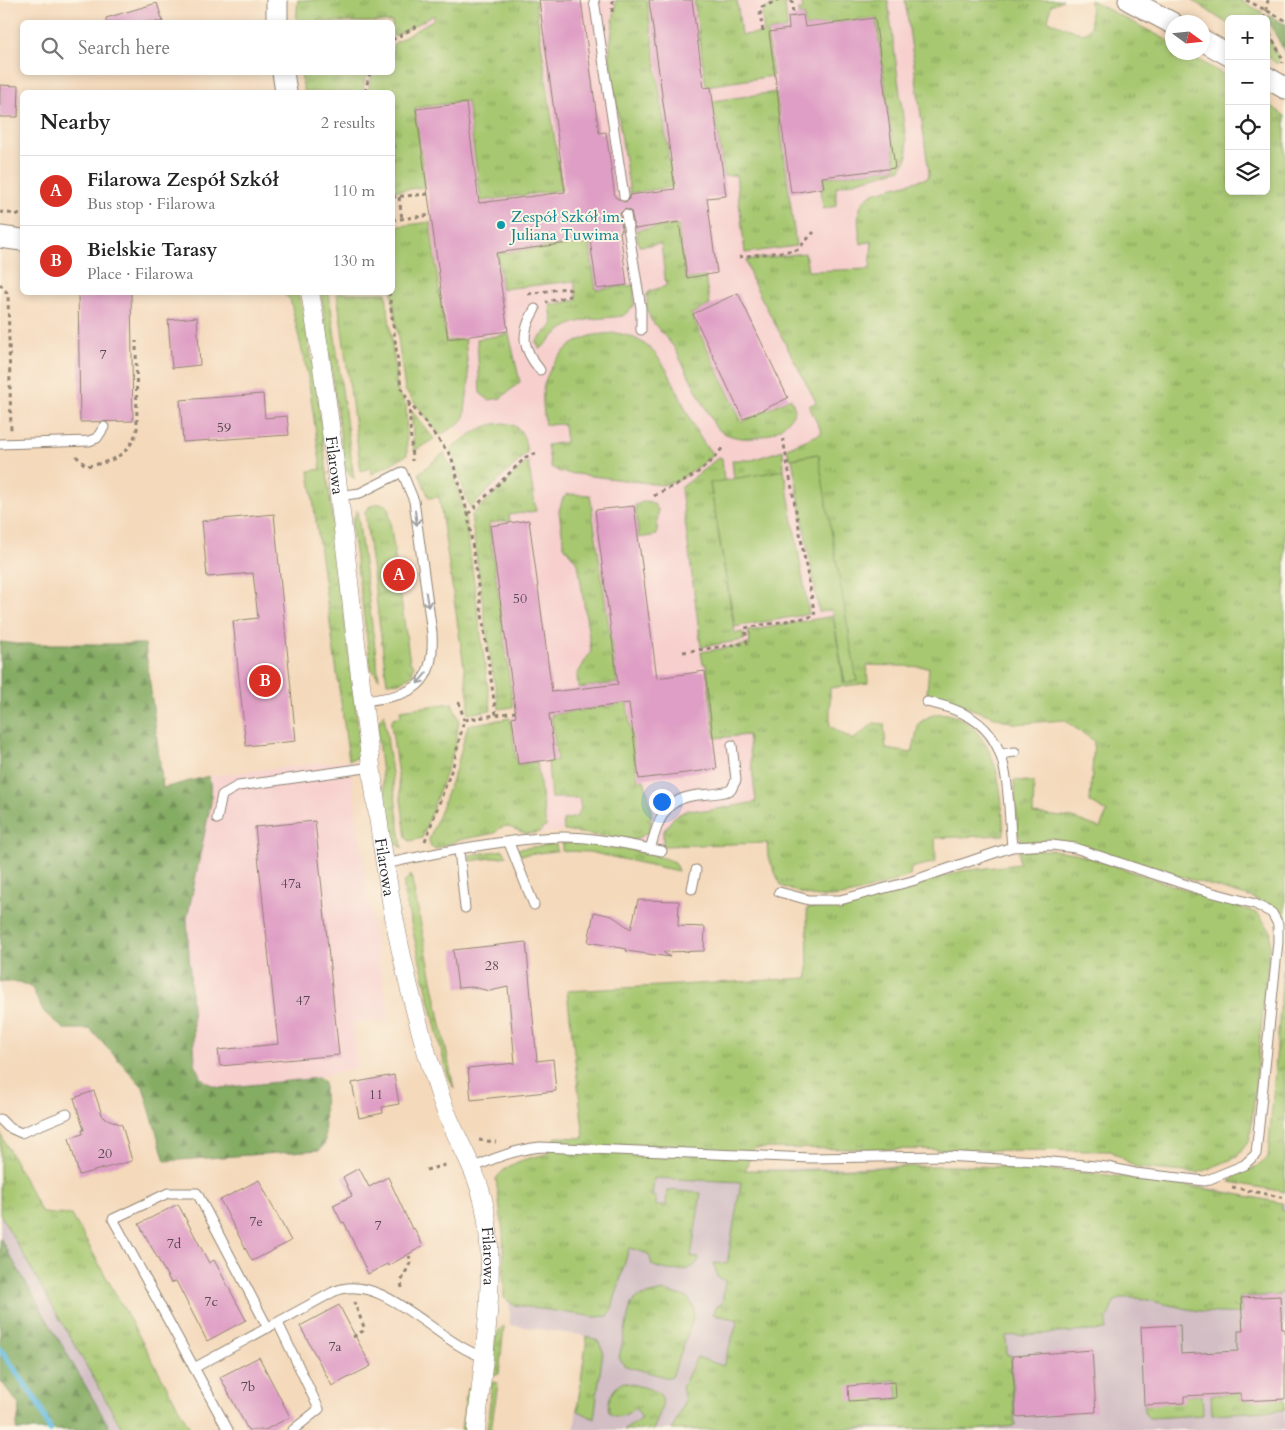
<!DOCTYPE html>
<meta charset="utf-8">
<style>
body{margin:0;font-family:Cardo,serif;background:#f2f2f2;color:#222}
.controls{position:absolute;right:15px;top:15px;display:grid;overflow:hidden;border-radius:8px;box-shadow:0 2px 8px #0003}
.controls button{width:45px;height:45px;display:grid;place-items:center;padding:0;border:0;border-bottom:1px solid #e0e0e0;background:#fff;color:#222;font:25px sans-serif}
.compass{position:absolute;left:1165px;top:15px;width:45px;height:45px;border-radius:50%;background:#fff;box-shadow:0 2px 8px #0003;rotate:105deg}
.you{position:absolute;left:661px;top:801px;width:18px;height:18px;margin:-12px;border:4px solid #fff;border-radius:50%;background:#1a73e8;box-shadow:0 0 0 8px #1a73e833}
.badge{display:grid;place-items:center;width:32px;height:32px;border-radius:50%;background:#d93025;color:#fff;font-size:16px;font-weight:700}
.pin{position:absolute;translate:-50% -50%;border:2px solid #fff;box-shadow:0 1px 5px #0006}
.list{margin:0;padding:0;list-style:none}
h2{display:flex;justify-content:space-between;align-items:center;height:65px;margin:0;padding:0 20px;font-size:21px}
h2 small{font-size:16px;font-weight:400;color:#767676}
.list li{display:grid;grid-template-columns:32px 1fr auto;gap:15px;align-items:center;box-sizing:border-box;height:70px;padding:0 20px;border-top:1px solid #e0e0e0}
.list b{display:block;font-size:19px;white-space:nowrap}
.list p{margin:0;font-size:16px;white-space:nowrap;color:#767676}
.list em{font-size:16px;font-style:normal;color:#767676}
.icon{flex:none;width:28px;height:28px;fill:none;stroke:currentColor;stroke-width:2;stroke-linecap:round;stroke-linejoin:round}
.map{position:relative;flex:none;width:1285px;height:1430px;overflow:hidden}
.search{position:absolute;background:#fff;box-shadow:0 2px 8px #0003;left:20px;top:20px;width:375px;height:55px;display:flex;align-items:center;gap:12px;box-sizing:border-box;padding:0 18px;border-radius:8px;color:#767676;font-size:19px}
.panel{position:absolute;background:#fff;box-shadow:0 2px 8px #0003;left:20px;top:90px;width:375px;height:205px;border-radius:8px}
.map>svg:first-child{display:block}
.built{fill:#f7d0ce}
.industrial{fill:#d2bec4}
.grass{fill:url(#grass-tufts);stroke:#697a4e;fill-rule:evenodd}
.forest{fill:url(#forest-firs);stroke:#586c47}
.pitch{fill:#a7c871;stroke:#697a4e}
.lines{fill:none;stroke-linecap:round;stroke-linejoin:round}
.stream{stroke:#64bce1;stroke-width:6}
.building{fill:#df9ec5}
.service-casing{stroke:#908273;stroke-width:11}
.minor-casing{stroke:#908273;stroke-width:19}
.tertiary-casing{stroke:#908273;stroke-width:23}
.path{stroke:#908273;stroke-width:3;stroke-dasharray:4 4;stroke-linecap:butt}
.service{stroke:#fff;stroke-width:9}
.minor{stroke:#fff;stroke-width:18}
.tertiary{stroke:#fff;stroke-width:21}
.oneway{stroke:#a0a0a0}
.culture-dot{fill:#0f9aa8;stroke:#fcf5e5;stroke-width:2}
.labels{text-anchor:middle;stroke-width:4;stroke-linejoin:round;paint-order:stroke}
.number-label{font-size:14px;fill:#584852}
.culture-label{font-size:16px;fill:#0d838f;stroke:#fcf5e5;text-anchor:start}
.street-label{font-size:16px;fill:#2b2b2b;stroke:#fcf5e5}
</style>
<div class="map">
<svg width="1285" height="1430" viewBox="0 0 1285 1430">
<defs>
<pattern id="grass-tufts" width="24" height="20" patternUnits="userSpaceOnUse" patternTransform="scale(1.25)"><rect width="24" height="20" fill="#a7c871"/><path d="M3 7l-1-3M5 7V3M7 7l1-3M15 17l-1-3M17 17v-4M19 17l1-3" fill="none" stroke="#88a35d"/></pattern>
<pattern id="forest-firs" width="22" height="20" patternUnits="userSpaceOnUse" patternTransform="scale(1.25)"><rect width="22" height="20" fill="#85ac63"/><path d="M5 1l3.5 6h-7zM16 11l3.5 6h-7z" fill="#6d8c52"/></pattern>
</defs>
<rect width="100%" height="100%" fill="#fcf5e5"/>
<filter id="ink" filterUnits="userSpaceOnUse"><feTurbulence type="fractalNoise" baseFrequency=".02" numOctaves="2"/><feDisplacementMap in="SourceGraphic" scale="10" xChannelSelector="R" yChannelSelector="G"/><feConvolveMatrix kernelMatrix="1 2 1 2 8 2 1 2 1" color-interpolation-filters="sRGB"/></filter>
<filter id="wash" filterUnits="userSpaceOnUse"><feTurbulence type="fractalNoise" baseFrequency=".0096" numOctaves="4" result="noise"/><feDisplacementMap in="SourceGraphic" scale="20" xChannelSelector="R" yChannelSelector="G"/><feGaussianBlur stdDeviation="1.12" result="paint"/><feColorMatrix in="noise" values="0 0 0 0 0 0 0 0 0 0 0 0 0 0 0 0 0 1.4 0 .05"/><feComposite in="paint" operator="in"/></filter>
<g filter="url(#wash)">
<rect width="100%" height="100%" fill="#f4d9bb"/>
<g class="built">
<path d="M415,0H925L946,199L870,269L763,273L817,402L864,590L868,683L836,688L829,659L767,843L663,846L585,832L564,831L527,834L512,717L515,716V712L490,526L486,501L482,496L466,437L457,426L448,339L416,109L431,107Z"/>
<path d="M349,760L374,933L390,1021L353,1023L358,1067L318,1078L220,1088L206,1084L198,1074L195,1062L187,919L212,797L209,776Z"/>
</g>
<g class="industrial">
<path d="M0,1157L154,1430H66L0,1312Z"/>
<path d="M887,1166L1038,1168L1203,1187L1285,1203V1430H574L587,1336L510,1325L509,1293L523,1176Z"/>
</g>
<g class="grass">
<path d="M298,0H535L562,190L481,201L467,101L415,108L425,187L393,191L392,92H368L372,73L392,72L393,44L434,19V15L393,37L392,22H296Z"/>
<path d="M616,0H647L673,187L630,193L609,55Z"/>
<path d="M694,0H737L741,35L764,33L762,16L764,9L785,0L787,28L767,32L773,76L706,86Z"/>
<path d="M801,0H888L908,156L901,169L836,187V206L823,209L821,189H824L823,178L896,168L876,18L805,27L804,15H798V10H803Z"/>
<path d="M905,0H1063L1051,5L1048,21L1083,34L1091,27L1090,0L1167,40L1172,43V52L1187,53L1229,78V191H1266V102L1285,116V924L1280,910L1253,898L1075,845L1054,841L1023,842L1018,834L1014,780L1034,782L1033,814L1073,818L1100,828L1107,812L1090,802L1094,741L1064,720L1016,724L927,694L929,667L867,665L868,683L830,688V726L853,740L874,723L884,724L886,749L912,753L919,723C924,720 930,715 936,714C963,710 983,735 992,758C1002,781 1002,810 1004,835L935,838L936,862L911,868L910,876C878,886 840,903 807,895C798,893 789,889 781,886L768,856L767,843L663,846V832L674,817L689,809L706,811L756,802L748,735L715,738L706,664H703L701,652L750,644L748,631L833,616L844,683L817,454L792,459L789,458L787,448L822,433L809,406L816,402L752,280L746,260L805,253L808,271L870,269L872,241L861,244C858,224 853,202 876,192L928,178L929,173Z"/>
<path d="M1192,0H1239L1262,12L1261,19H1229V25Z"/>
<path d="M1266,33L1279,58L1277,64L1266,55Z"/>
<path d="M301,73V72L367,73L362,92H304Z"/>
<path d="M776,92L796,246L745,253L736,175L724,176L716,118L706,102Z"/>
<path d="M430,222L446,341L465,339L469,380L464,419L460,423L440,435L405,390L392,293L393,227Z"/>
<path d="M678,225L686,279L705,277L710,305L691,314L742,422L791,398L795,410C782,439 740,447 716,428L674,347L651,320L647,310V294L650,291L666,286L661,244L639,246L636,230Z"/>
<path d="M588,234L596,290L634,285V306L623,316C581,321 571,316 540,350L536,341L553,325L550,305L577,300L574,281L502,289L498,254L573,243V236Z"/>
<path d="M282,293H296L301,302L315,375L361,753L359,757L349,760L309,471L321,469L308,377L290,299Z"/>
<path d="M321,293H329L354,479L345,469Z"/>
<path d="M337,293H386L398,393L406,405L407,455L372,474L370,468L361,471Z"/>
<path d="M615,333C677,340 676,418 714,455L678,481L663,485L560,472L551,467L547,445L566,442L564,424L545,425C544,414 542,401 543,390C547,368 563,346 585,338C594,334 605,334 615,333Z"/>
<path d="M509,334L520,382L501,398L489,400L480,393L477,339Z"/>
<path d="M411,410L434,439L414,451Z"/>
<path d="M504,423C523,426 524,435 527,453L470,508L450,450C468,436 481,424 504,423Z"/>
<path d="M783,450L784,470L734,479L732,460H752Z"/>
<path d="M444,453L454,474L465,515L491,710L468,714L469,701L439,497L429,498L419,473Z"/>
<path d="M719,457L722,458L724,481L710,483L735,633L743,632L744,640L701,647L681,488Z"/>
<path d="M528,461L536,511L509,515L510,521L490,523L489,526L513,707L499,709L489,650L471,516Z"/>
<path d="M568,494L590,495L617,683L578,688L577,675L591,651L578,563L564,546L559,511L563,498Z"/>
<path d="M646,501L653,503L658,510L657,535L639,538L635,505Z"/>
<path d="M376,504H383L388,507L410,663L414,665L412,675L401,682L387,683L365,512L369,507Z"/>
<path d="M357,510L379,679L371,668L352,530V522Z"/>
<path d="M452,703L459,720L455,747L422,838L410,841L406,838L391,723L393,718L401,716L400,710Z"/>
<path d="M627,703L638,781L644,780C650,799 654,813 649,832L634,840L564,831L563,820L576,817L581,809L579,798H551L548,762L557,760L551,715Z"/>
<path d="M384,714L402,848L392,839L389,832L377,732L380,719Z"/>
<path d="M510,718L517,765L537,762L546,827L542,828L540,832L527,834L507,826L500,828L495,833L459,840L436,849L431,847L429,840L456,769L468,725Z"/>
<path d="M562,843C599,842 641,850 675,862L678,871L589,852L562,851Z"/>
<path d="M556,844L557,851L518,855L517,849Z"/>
<path d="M503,850L507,856L470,861V855Z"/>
<path d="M1052,850L1075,853L1257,913L1271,931L1250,1139L1237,1157L1198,1173L1137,1168L1111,1151L754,1148L745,1170C818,1172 891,1165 964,1166C1071,1167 1178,1182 1282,1203V1210L1285,1211V1292H1281L1280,1295L1240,1297L1241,1313C1203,1315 1176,1306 1139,1298H1120L1114,1302L1107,1319L1106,1330L1006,1336L1007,1355H1011L1015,1426L975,1430L871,1428L672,1430L685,1400L682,1388L697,1357L723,1366L738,1320L713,1314L717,1306L722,1304L725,1281L717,1277L714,1263L727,1264L741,1182L654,1178L652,1197H656V1206H666L667,1190L701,1193L691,1257L699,1258C695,1275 664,1272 652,1265L649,1254L629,1248L611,1312L608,1316L596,1317L514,1305L504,1298L503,1232L496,1179C507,1162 529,1158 547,1154L556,1137L584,1138L567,991L808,978L807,908L846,906L962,871L1019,864V851ZM896,1380L898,1399L879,1400L877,1382Z"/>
<path d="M411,875L454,1089L446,1070L404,894V883Z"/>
<path d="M1285,947V1192L1230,1182C1239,1167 1259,1171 1268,1157Z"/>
<path d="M0,1133L42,1213L72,1215L191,1430H123L0,1214Z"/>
<path d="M663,1291L687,1297L694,1307L693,1319L672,1377L669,1378L626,1366L619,1358L631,1304L638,1297Z"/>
<path d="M504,1326L499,1374H493C494,1359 491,1335 504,1326Z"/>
<path d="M587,1336L598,1341L603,1351L594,1419L577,1410Z"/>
<path d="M492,1382L498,1383L491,1430H487Z"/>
<path d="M624,1382C662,1393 672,1388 653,1430H624L642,1418L635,1408C631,1411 626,1415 621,1416C600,1420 608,1388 624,1382Z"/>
<path d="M467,1388H471L466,1430H461Z"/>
<path d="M1241,1393V1400L1285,1399V1410L1212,1414L1211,1395Z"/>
<path d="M1202,1395L1203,1415L1149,1418L1145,1414L1144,1405L1184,1396Z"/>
</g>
<g class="forest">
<path d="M1268,15L1285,24V53L1268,20Z"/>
<path d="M0,642L18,644H145L163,788L209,776L212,797L187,919L195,1062C199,1078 204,1083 220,1088L318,1078L324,1082L325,1143L320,1150L165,1161L143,1087L90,1029H64L44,1012L32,988L20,982H0Z"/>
<path d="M0,1238L111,1430H16L20,1406L0,1380Z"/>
</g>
<g class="pitch">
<path d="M818,454L857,681L845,683L832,610L819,612L792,459Z"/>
<path d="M784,470L809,614L735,627L710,483Z"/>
</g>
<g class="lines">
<path class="stream" d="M0,1349L38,1403L50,1430"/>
</g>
<g id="blocks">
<g class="building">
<path d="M539,0H581L599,133L606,132L615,197L624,202L628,201L630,195L675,189L649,0H692L704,88L711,87L726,196L707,198L717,273L687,278L679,222L635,229L631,211L625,209L620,213L622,231H620L627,285L597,289L590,240L496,253L508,331L448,339L416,109L466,103L479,203L565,192Z"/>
<path d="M157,3L163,22H107L106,18Z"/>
<path d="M803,15L805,27L875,18L895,168L822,177L824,188L791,193L769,32L789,29L788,17Z"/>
<path d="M0,85L19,86L18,117H0Z"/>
<path d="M78,292H131L133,421L80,422Z"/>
<path d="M738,293L788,398L743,419L693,314Z"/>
<path d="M197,317L200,365L172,368L168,320Z"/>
<path d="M263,394L265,418L287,416L289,435L183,442L180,400Z"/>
<path d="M634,506L657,678L705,671L717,769L639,779L629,703L549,714L555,759L518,764L512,717L516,716L490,526L529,520L552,692L618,684L595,510Z"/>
<path d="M274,514L296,741L246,746L233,621L258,618L253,573L207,577L202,521Z"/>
<path d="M315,821L339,1055L220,1066L218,1050L278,1044L255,827Z"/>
<path d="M638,900L679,901L678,926L705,927L704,951L663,952L670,957L626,951L627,949L588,942L594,912L612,916L631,929Z"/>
<path d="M526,942L537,1061L553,1059L556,1091L471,1100L468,1068L515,1063L508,987L490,991L472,987L458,988L453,950Z"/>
<path d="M394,1075L399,1104L382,1107L383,1113L359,1118L352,1083Z"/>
<path d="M94,1091L103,1117L122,1125L132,1161L79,1175L69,1138L83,1134L82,1130H84L74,1098Z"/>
<path d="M359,1168L369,1187L388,1177L412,1229L414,1228L423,1246L388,1266L387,1264L368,1274L344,1222L342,1223L333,1205L352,1196L343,1177Z"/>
<path d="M259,1180L291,1241L252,1261L220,1200Z"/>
<path d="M178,1204L209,1263L214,1260L246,1320L207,1341L176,1281L171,1283L139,1224Z"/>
<path d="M1280,1296L1282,1329H1285V1399L1241,1401V1393L1184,1396V1403L1144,1405L1141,1327L1180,1325L1181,1354L1238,1351V1331H1243L1241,1298Z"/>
<path d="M339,1305L371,1366L332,1386L300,1326Z"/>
<path d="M1092,1350L1096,1412L1016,1417L1012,1356Z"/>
<path d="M259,1357L290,1417L265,1430H248L220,1377Z"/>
<path d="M895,1382L896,1398L849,1401L848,1386Z"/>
</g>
</g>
</g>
<g filter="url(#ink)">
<use href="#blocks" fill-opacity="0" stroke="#908273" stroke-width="1"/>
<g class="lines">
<g class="service-casing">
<g id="service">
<path d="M594,0L624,196"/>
<path d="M626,215L641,308V330"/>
<path d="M535,309C520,334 522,348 540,370"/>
<path d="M0,444L89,441L97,438L104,427"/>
<path d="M338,496L360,493L402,472L414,501L432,633C435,687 413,695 364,701"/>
<path d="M927,702C1015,719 1005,773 1012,847"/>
<path d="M1001,754L1015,752"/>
<path d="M217,819L222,795L238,786L372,767"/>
<path d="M509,843L534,905"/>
<path d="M650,849C659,819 664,798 699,795C710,794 721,794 731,790L736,780L732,745"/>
<path d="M459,850L465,908"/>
<path d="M385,864C439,852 508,838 563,837C597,837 630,845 662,851"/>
<path d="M692,889L696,870"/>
<path d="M0,1119L8,1127L21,1133L67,1114"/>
<path d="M473,1168C495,1157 515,1150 540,1147L811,1158L943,1156L1040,1161L1107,1167L1135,1173L1205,1181L1244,1165L1256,1154L1278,942V924L1272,913L1255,904L1199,889L1075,848L1052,845L1012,847L912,881L840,900H809L779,892"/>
<path d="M278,1323L319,1409L293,1430"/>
<path d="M194,1368L333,1292C382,1269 439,1345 484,1357"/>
<path d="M228,1430L113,1219L168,1193H197L268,1328"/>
</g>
</g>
<g class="minor-casing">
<g id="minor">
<path id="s1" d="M310,292C343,482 355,674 385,864C397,944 416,1024 442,1101C454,1136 476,1167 484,1204C498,1270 483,1362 476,1430"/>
</g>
</g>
<g class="tertiary-casing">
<g id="tertiary">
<path d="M1129,0L1172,23"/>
<path d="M277,22V0"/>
<path d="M1202,40L1229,55"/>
<path d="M283,72L286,92"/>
<path d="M1266,77L1285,88"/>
<path d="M0,237L22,240"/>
</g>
</g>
<g class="path">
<path d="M792,0L793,17"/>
<path d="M1246,0L1285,20"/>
<path d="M612,12L613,0"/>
<path d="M1264,19L1268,0"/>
<path d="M1266,26L1283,60L1282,63"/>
<path d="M763,31L760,14L762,7L779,0"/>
<path d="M392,40L419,25"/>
<path d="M365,92L370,72"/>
<path d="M392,197L428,194"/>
<path d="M399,197L402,219"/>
<path d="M0,212L22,215"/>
<path d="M392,220L431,215"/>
<path d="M739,257L797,250L814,232"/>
<path d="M0,284L8,294L11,431"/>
<path d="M389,292L401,388L409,402L451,456L468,514L496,715"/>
<path d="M528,294L566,288L570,290V296L546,302"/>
<path d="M409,403L412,461"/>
<path d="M76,456L86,466C110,463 131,455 137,429L136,341"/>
<path d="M654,496C664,489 672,488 682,482C698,474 713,461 723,447"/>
<path d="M468,514L526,457L537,453"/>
<path d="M683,652L747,643L745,628L815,616L783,439"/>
<path d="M459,702L464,720"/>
<path d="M425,841L453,766L464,720L515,712"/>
<path d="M479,1140L496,1142"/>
<path d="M426,1170L449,1164"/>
<path d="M1232,1187L1285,1198"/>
<path d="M402,1288L401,1282L411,1261L409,1256"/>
<path d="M353,1337L363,1331L364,1327L354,1302"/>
</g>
<use href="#service" class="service"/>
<use href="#minor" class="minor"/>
<use href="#tertiary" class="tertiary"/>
</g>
<defs><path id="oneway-shaft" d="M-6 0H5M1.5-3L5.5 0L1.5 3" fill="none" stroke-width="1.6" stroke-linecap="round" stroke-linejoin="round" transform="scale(1.25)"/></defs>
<g class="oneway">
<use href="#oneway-shaft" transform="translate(416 518) rotate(83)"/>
<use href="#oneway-shaft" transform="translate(427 600) rotate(81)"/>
<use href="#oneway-shaft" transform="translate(422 678) rotate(130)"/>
</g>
</g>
<circle class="culture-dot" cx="501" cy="225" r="5"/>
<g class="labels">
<g class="number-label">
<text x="103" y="359">7</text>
<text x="224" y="432">59</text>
<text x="520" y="603">50</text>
<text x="291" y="888">47a</text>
<text x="492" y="970">28</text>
<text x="303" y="1005">47</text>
<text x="376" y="1099">11</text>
<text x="105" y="1158">20</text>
<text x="256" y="1226">7e</text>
<text x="378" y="1230">7</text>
<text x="174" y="1248">7d</text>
<text x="211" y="1306">7c</text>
<text x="335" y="1351">7a</text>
<text x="248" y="1391">7b</text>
</g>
<g class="culture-label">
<text x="511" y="222">Zespół Szkół im.<tspan x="511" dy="18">Juliana Tuwima</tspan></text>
</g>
<g class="street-label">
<text dy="6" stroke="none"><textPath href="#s1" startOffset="175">Filarowa</textPath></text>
<text dy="6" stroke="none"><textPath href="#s1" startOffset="580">Filarowa</textPath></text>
<text dy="6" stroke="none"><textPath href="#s1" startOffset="985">Filarowa</textPath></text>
</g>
</g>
</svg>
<div class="controls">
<button>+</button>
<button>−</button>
<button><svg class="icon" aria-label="locate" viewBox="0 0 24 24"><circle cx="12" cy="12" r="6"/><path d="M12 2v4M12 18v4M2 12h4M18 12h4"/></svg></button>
<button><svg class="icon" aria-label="layers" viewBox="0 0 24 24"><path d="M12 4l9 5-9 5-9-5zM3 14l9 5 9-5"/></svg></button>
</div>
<svg class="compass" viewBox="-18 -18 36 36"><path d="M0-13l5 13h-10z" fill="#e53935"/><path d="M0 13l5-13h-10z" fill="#767676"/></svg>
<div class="you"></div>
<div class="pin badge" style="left:399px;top:575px">A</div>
<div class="pin badge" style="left:265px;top:681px">B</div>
<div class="search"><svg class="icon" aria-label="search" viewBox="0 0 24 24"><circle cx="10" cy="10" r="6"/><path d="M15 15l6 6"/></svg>Search here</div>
<section class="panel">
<h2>Nearby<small>2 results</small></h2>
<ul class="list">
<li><span class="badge">A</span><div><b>Filarowa Zespół Szkół</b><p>Bus stop · Filarowa</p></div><em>110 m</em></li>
<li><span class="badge">B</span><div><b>Bielskie Tarasy</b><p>Place · Filarowa</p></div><em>130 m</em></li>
</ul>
</section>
</div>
